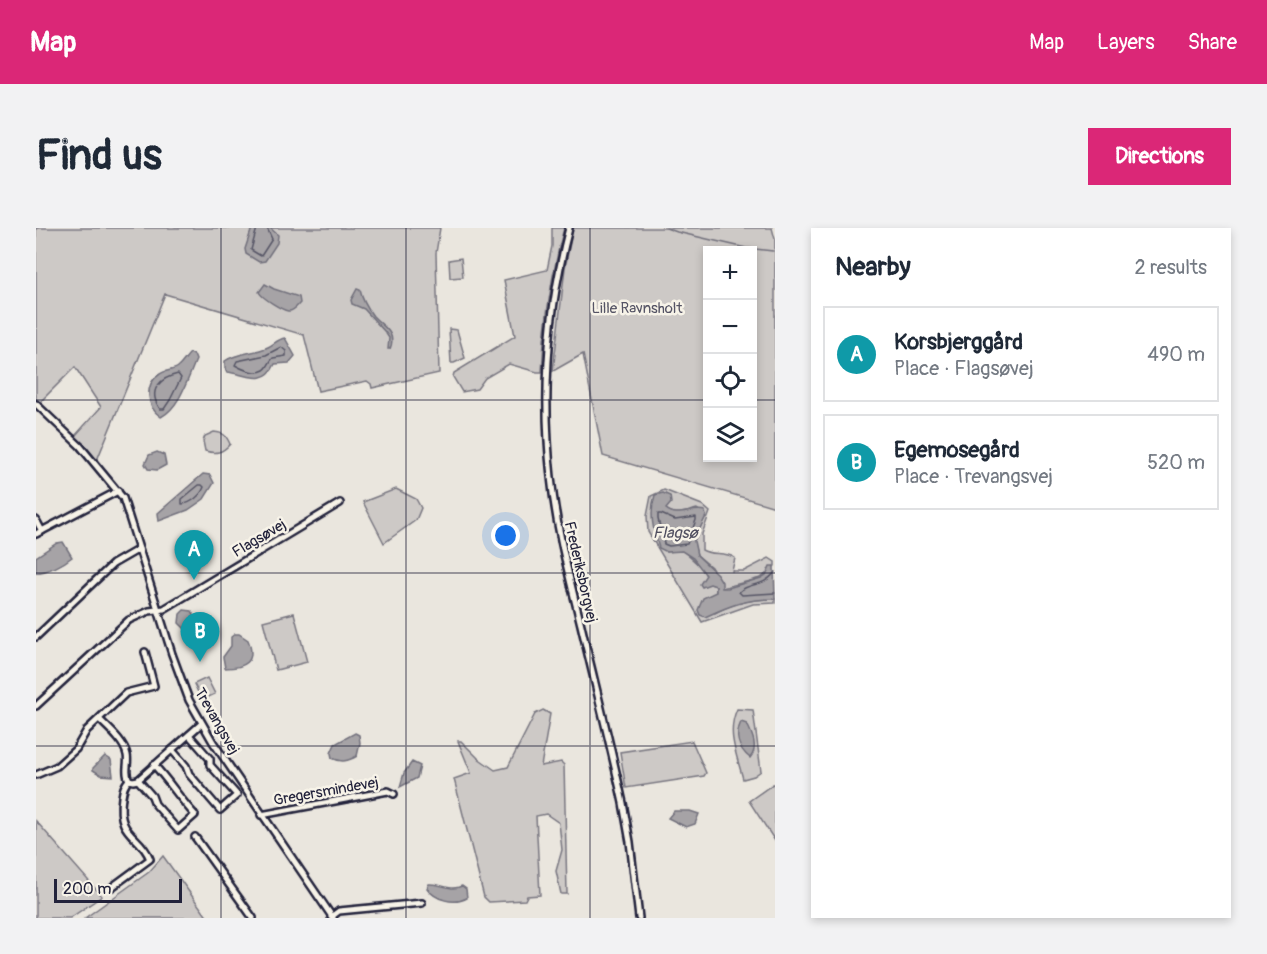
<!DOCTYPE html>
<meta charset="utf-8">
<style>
body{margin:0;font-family:Pangolin,sans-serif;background:#f2f2f3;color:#1f2937}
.controls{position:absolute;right:18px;top:18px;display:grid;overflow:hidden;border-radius:0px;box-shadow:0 3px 9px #0003}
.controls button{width:54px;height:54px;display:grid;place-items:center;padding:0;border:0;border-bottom:2px solid #e0e1e3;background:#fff;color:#1f2937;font:30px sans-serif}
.scale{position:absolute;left:18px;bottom:15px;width:128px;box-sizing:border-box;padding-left:6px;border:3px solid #22223b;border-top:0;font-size:16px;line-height:21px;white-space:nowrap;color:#22223b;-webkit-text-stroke:4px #f7f3e8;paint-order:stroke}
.you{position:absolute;left:470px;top:308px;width:21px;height:21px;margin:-15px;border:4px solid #fff;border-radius:50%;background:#1a73e8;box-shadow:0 0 0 9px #1a73e833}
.badge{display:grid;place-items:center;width:39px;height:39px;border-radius:50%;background:#db2777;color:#fff;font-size:20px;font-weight:700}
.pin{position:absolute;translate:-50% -50px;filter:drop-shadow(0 2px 3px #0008)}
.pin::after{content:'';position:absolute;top:32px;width:21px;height:18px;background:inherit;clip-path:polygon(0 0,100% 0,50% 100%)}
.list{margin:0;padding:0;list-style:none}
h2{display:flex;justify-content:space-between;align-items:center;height:78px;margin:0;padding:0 24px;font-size:26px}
h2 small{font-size:20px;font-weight:400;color:#747a83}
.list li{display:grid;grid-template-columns:39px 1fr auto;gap:18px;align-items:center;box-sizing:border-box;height:96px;margin:0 12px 12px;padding:0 12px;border:2px solid #e0e1e3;border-radius:0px}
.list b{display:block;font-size:22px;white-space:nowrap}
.list p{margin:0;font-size:20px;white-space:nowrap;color:#747a83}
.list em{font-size:20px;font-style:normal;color:#747a83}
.icon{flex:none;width:33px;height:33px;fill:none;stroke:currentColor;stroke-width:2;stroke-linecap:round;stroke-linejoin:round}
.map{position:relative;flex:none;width:739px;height:690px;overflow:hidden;border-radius:0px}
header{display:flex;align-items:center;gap:36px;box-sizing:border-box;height:84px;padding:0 30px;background:#db2777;color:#fff}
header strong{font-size:28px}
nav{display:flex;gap:33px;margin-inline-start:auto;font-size:21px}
.intro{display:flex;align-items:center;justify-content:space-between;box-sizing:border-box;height:144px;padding:0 36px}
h1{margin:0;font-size:42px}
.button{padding:15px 27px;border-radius:0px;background:#db2777;color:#fff;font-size:21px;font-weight:700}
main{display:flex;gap:36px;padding:0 36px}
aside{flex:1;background:#fff;border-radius:0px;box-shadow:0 3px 9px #0003}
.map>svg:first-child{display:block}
.green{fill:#cdc9c6;stroke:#787680;stroke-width:1.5;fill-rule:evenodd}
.water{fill:#a6a3a6;stroke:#716f7b;stroke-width:1.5}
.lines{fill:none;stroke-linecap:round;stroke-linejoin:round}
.shore{stroke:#575666;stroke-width:1.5}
.stream{stroke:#716f7b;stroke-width:1.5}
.minor-casing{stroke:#22223b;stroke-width:10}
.minor{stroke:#f7f3e8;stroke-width:5}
.grid{fill:none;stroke:#22223b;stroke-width:1.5;stroke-opacity:0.55}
.labels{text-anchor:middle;stroke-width:5;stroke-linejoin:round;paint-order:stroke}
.park-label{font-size:15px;fill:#555465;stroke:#f7f3e8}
.street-label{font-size:15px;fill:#22223b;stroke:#f7f3e8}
.water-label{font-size:16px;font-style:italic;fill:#504f60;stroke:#f7f3e8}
</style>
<header>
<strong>Map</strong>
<nav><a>Map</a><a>Layers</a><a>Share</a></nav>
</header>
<div class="intro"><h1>Find us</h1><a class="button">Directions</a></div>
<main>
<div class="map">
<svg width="739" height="690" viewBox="0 0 739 690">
<rect width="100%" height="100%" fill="#eae6de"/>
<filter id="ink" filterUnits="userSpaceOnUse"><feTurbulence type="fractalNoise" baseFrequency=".0167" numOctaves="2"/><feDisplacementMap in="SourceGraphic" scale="12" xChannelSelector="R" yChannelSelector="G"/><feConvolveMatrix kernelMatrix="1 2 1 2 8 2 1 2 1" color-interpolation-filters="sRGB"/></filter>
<g filter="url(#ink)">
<g class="green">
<path d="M0,0H404L400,25L403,145L336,160L335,156L331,153L282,163L268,107L129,66L61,232L39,208L65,179L39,139L3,175L0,171Z"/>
<path d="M516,0H528C515,48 508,95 506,144H501L473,136L449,150L441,161L426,164L417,149L418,145L479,108L468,52L511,42L516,18Z"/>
<path d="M537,0H736L739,11V279L567,228L547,126L517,143L529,40ZM672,22H716V230H672Z"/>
<path d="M425,30L427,49L414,50L413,32Z"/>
<path d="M413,101L421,102L429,130L418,135H415Z"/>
<path d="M178,204C188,205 190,207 194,216C186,225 180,226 169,223L167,213L169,208Z"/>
<path d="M360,261L380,271L385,280L380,292L348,315L327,274Z"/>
<path d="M628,262L666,277L674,284L666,306V322C676,328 689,323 699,330L696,343H708L733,330L739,334V338L725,350L686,360L675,339L661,327L657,313L670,288L661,281C650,284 640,289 630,281L627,265L631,324L646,322L666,340L674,356L680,358L679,385C699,374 717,371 739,371V375L717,376L666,394L612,304L611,288L615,268Z"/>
<path d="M258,385L271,434L240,442L227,393Z"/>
<path d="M171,450L179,466L166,472L158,456Z"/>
<path d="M701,481L717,482L725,543L718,548L707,551C701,527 690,505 701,481Z"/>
<path d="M507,482L514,486L505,538L525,534L528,537L531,666H525L520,643L526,622L523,595L510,586L500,588L504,667L491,668L489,672L453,674L448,669L418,551L435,545L422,513H425L442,530L459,542L472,539L499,486Z"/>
<path d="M656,513L670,545L668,548L590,560L584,524Z"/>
<path d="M737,556H739V613L713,573Z"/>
<path d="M0,593L66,668L34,690H0Z"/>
<path d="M127,628L172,690H49L113,644Z"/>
</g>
<g class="water">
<path d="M216,0H234L242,7L241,15L229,33L223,34L210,26L209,21Z"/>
<path d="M229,56L238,61L263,69L264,75C261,78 257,84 252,83C246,82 226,70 223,64Z"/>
<path d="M321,61L324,62C326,71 331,80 337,88C347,99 361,104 354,121H352L353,110L349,104L328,81L316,76L315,72Z"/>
<path d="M249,110L259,128L253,135L239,136C229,159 210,146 191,144L189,140V133C202,124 218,126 232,119C238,116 242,111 249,110Z"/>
<path d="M154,125L158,127L160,132C152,150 144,179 125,189C110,179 108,156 124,146C129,142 137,143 142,139C146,136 150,129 154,125Z"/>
<path d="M121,224L128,227L130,237L121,242L112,241L109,236L113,227Z"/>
<path d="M167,246L174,247L178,255L168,271L152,282L123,293L122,285Z"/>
<path d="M627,265L634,268L635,275L630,281C642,291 655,279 669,283L670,288L658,313L661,327L681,346L686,354V360H692L725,350L730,347L734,338H738L739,371C710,371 695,377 669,389L664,387L662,382L667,370L680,364V358L674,356L666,359L664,356L670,347L657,330L646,323L631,324L623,320C617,301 613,286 619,267Z"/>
<path d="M27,314L36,329C25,338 14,343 0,345V329L21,315Z"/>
<path d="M148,382L156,383L158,386L155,399L149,401L143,395L144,386Z"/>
<path d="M199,406H203L212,412C221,434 209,440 189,440L187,429L195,418V409Z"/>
<path d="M705,494L711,496C716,506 723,520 714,530C702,520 698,509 705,494Z"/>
<path d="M319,505L323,507L324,515L321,528C312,533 306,535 296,530L295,525L299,516Z"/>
<path d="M69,528L75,532L77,548L65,547L57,542V540Z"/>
<path d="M376,534L384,538L381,550L364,559L368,545Z"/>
<path d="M638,583H654L663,586L659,596L650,599L632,590Z"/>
<path d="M393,656C406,655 413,664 426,658L430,661L431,670C418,677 399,672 391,660Z"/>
</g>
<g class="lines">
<g class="shore">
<path d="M221,0L215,22L225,28L236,11L231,0"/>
<path d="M245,119L250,123V128L237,130C233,134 232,140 228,142C219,147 206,141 199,137L201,133L230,127Z"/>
<path d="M142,146L145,150L134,172L128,181H124C111,162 124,150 142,146Z"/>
<path d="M163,257H166L168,259C165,267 155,276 146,276V271Z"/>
<path d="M622,286H625L639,292L660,289V292L651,316L633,318L628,316L622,291Z"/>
<path d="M739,344C726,361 715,353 703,364L706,367L739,365"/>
</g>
<path class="stream" d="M630,0L641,4L710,20L737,23"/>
<g class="minor-casing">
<g id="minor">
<path d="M533,0C512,81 506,166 515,249C520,299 533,348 545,397C559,456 574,515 587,575L594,614L603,690"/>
<path d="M0,176L44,218L87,270L136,426L153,472L177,514L297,690"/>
<path d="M0,292L6,303"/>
<path d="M0,306L82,263"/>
<path d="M0,409L77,336L103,321"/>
<path d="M0,478L93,392L113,383L128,381L304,275"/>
<path d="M63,491C73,501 88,513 91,527C93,536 88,544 93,552"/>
<path d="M136,522L150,538L153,546L184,582L201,567L174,537V531L153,507"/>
<path d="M0,547L21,538L40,521L51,502L90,465L118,458L109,424"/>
<path d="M93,552L97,553L102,552L165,496"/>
<path d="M102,552L116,568L119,576L142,602L159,587C144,571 133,553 118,537"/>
<path d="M225,587L352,563L358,566"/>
<path d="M159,609L217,690"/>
<path d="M76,659L114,631C104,605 80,609 86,569C87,562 88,557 93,552"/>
<path d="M295,689L303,683L386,675"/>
</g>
</g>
<use href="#minor" class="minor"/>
</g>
</g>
<path class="grid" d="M185,0V690M370,0V690M554,0V690M0,172H672M716,172H739M0,345H739M0,518H739"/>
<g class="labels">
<g class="park-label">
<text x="601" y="85">Lille Ravnsholt</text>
</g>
<g class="street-label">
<text transform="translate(223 310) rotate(-31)" y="5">Flagsøvej</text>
<text transform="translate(545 344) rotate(77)" y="5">Frederiksborgvej</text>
<text transform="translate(181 493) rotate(60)" y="5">Trevangsvej</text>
<text transform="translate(290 563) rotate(-10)" y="5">Gregersmindevej</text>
</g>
<g class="water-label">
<text x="639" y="310">Flagsø</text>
</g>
</g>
</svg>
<div class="controls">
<button>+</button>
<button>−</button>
<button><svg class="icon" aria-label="locate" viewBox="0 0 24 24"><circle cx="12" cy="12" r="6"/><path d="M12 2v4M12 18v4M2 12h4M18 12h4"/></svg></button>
<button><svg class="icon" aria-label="layers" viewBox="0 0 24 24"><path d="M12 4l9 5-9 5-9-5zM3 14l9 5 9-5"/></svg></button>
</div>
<div class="scale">200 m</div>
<div class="you"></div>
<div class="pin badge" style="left:158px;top:352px;background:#0f9aa8">A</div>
<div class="pin badge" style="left:164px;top:434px;background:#0f9aa8">B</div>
</div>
<aside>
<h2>Nearby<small>2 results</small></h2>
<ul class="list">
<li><span class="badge" style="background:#0f9aa8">A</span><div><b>Korsbjerggård</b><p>Place · Flagsøvej</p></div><em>490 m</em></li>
<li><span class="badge" style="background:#0f9aa8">B</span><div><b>Egemosegård</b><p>Place · Trevangsvej</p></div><em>520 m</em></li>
</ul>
</aside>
</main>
